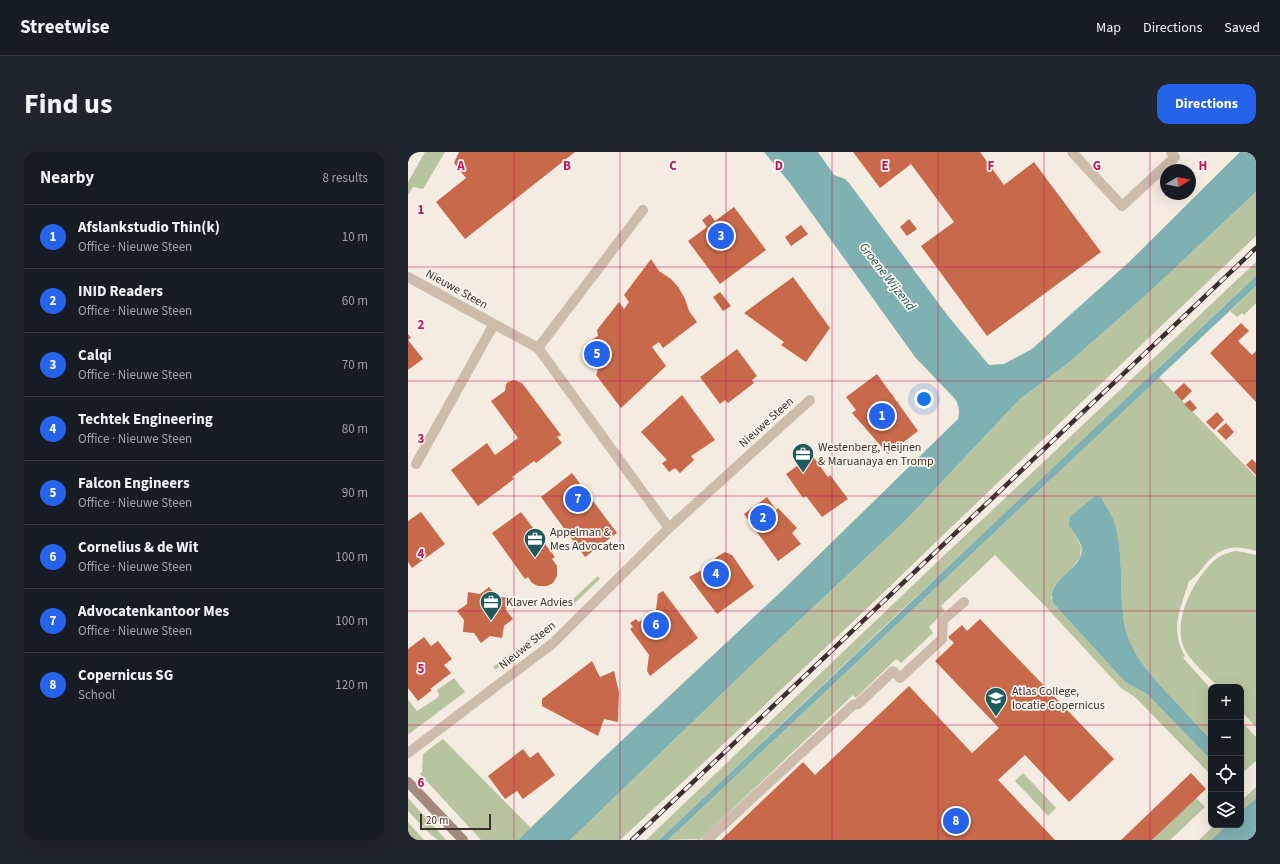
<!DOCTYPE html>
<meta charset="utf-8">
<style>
body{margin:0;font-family:"Source Sans 3",sans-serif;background:#20242c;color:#f1f3f6}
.controls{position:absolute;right:12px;bottom:12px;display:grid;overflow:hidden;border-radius:8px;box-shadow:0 4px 16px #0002}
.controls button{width:36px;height:36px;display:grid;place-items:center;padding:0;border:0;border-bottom:1px solid #363941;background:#171b24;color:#f1f3f6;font:20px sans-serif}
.compass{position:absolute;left:752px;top:12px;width:36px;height:36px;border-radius:50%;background:#171b24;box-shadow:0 4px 16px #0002;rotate:80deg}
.scale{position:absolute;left:12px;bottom:10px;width:71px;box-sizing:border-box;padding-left:4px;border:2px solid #3b302b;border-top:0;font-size:11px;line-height:14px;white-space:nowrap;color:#3b302b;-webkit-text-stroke:3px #fbf5ee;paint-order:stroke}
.you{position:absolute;left:516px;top:247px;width:14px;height:14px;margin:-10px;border:3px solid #fff;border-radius:50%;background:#1a73e8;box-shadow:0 0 0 6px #1a73e833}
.badge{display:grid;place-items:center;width:26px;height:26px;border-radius:50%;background:#2563eb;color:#fff;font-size:13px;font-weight:700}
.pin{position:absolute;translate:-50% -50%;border:2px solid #fff;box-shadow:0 1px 4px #0006}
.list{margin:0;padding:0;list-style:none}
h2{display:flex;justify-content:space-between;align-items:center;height:52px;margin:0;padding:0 16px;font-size:17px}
h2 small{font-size:13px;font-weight:400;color:#9ea1a6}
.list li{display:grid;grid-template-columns:26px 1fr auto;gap:12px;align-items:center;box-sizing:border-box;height:64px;padding:0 16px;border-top:1px solid #363941}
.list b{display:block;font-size:15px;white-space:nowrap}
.list p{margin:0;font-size:13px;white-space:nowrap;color:#9ea1a6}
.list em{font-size:13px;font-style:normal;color:#9ea1a6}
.icon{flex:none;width:22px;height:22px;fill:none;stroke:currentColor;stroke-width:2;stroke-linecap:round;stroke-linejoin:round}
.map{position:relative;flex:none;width:848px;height:688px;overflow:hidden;border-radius:12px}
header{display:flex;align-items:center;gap:24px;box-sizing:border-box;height:56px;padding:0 20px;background:#171b24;border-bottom:1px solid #363941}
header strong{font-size:19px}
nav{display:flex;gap:22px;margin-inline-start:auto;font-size:14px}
.intro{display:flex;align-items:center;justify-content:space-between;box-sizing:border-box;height:96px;padding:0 24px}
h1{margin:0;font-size:28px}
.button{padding:10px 18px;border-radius:12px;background:#2563eb;color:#fff;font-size:14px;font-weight:700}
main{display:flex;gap:24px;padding:0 24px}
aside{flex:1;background:#171b24;border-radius:12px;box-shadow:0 4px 16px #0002}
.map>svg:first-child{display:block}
.green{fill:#b8c4a0}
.water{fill:#7fb0b2}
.building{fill:#c8694b}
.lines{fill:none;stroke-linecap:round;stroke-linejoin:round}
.lane{stroke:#cdbbac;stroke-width:10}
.street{stroke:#cdbbac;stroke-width:10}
.secondary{stroke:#a18a7d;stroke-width:10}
.rail-casing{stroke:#3b302b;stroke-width:4.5}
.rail{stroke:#fbf5ee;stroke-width:3;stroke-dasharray:9;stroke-linecap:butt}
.grid{fill:none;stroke:#c2185b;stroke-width:1;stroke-opacity:0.55}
.labels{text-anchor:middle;stroke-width:3.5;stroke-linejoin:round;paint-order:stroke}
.street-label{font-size:12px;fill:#3b302b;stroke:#fbf5ee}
.poi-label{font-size:12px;fill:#3b302b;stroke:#fbf5ee;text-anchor:start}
.water-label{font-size:13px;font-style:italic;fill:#1f5a5e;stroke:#fbf5ee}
.grid-label{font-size:13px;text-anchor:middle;font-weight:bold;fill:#c2185b;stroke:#fbf5ee;stroke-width:3.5;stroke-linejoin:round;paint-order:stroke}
</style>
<header>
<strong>Streetwise</strong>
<nav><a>Map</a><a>Directions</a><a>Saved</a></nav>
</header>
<div class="intro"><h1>Find us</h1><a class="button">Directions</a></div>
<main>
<aside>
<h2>Nearby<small>8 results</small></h2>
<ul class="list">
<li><span class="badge">1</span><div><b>Afslankstudio Thin(k)</b><p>Office · Nieuwe Steen</p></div><em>10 m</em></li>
<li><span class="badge">2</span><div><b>INID Readers</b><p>Office · Nieuwe Steen</p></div><em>60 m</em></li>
<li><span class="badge">3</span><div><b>Calqi</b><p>Office · Nieuwe Steen</p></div><em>70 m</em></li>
<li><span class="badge">4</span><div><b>Techtek Engineering</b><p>Office · Nieuwe Steen</p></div><em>80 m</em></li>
<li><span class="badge">5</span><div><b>Falcon Engineers</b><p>Office · Nieuwe Steen</p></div><em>90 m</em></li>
<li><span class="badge">6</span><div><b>Cornelius &amp; de Wit</b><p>Office · Nieuwe Steen</p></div><em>100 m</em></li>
<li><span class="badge">7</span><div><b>Advocatenkantoor Mes</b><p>Office · Nieuwe Steen</p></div><em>100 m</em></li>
<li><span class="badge">8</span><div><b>Copernicus SG</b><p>School</p></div><em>120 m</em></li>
</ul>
</aside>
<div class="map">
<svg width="848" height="688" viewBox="0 0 848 688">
<rect width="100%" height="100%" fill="#f4ebe1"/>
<g class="green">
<path d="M17,0H37L15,37L5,35L0,43V30Z"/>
<path d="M848,40V84C635,285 428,490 212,688H162L351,506L496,370L612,247L659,212L738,143Z"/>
<path d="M848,110V124L746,220L848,325V399C826,392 812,395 797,413C792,419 788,425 781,429C773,457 761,476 777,504L775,506L803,537V588C790,574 777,560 763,545C744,524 724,504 717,475C710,440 717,404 706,369C703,361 697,353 693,345L661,374L670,388L673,395L672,405L643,445L645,451L717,530L739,542L803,608V623L734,552L727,545L713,536L639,456L587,403L533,454L537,459L521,475L525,481L493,511L488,507L448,546L445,543L292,688L286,687L260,688L638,332L736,235L501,451L251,688H238L527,412Z"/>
<path d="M848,134V151L836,163L834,161L829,165L822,159Z"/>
<path d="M827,399L835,400L848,403V575L833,559V535H811C801,525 781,508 776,496C764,468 786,426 808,407C813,403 820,401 827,399Z"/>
<path d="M190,424L192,427L167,451L164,448Z"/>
<path d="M125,484L127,487L87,518L85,515Z"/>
<path d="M46,526L57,540L1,582L0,581V548L9,559L29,546L31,543L29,538Z"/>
<path d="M833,569L848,585V609L833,622Z"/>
<path d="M35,587L123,676L110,688H73L12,622L14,620L15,602Z"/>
<path d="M615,621L648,656L640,664L607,629Z"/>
<path d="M848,635V646L833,660V649Z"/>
<path d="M0,646L38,688H30L22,682L0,659Z"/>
<path d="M788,646L797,655L762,688H744Z"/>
<path d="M0,670L15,687L17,688H0Z"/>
<path d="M807,673H819L803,688H791Z"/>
</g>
<g class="water">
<path d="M356,0H410L426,23L437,27L441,31L540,164L581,213L596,212L624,197L720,111L832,0H848V40L738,143L659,212L612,247L496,370L351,506L162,688H110L194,607L378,435L550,267C552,259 551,254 547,247L507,205L382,31Z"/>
<path d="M848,124V134L260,688H251Z"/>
<path d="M687,344L693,345C697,353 703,361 706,369C717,404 710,440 717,475C724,504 744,524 763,545C777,560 790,574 803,588V608L739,542L717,530L645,451C637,426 680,416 673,393C670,386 665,380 661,374L662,365Z"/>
<path d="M848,646V688H803L819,673H833V660Z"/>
</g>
<g class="building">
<path d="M51,0H167L57,87L28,50L58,26L46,11Z"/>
<path d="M445,0H572L596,33L626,10L693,100L579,184L513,94L546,70L503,12L472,36Z"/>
<path d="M326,55L358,98L312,132L280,89L299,75L294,68L302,62L307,69Z"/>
<path d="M501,67L509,77L499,84L492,75Z"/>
<path d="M393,73L400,82L383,94L377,85Z"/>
<path d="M243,107L251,119L263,127L271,136L277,147L281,159L289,170L255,196L251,190L244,195L258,214L213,256L188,223L190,218L180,211L178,207L177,198L180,190L190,184L189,178L211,150L216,157L221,150L216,143Z"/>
<path d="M385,125L422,176L398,210L373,193L376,190L336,161Z"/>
<path d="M312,140L323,154L315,159L305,145Z"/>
<path d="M833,171L841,179L830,189L844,203L848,199V250L802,201Z"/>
<path d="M0,182L3,186L0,188L15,207L0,218Z"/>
<path d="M329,197L349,224L344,228L346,231L320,251L317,248L312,252L292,225Z"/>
<path d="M469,222L484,243L486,242L485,244L489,250L491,249L490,251L510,279L480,302L444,261L448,258L438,245Z"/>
<path d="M106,228L114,231L153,283L149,285L154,291L128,311L126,309L104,325L106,327L70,354L43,318L79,291L87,303L110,286L83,249L97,239L98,232L100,230Z"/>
<path d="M776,231L784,239L774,249L766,240Z"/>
<path d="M274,243L307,288L283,304L286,308L272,321L267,316L261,320L254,311L259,308L233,280Z"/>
<path d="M782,248L789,256L784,260L776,252Z"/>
<path d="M809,260L816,268L806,278L798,270Z"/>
<path d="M818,271L826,280L818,288L809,279Z"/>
<path d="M404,303L420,325L422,323L440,347L414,365L398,344L395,346L378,322Z"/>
<path d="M844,307L848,311V323L838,313Z"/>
<path d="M164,321L209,381L177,405L133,345Z"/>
<path d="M359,345L368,358L370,356L389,376L384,381L393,392L370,409L336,362Z"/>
<path d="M13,360L37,392L4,416L0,410V369Z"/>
<path d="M113,360L147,405L144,407L149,414V424L145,431L139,434H130L124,431L120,425L117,427L84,381Z"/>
<path d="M317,400L324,403L346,435L309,462L281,425L296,417L310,404Z"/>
<path d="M81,435L89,444L100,446L98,458L105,467L96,474L94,486L82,484L73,491L66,481L55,480L56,468L49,459L59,452L60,440L72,442Z"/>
<path d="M255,439L290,486L242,524L239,519L241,503L222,477L225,475L222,471L228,467L231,470L248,458L250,442Z"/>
<path d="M572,467L706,607L661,650L617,603L590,628L647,688H313L395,610L407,623L501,534L564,601L591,576L527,509L546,491L540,485L554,473L559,479Z"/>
<path d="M16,485L23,494L30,489L44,507L36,513L43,521L22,537L24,538L10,549L0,536V497Z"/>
<path d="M184,509L192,525L206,519L211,540L210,570L196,567L190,584L134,554V547Z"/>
<path d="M115,597L122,606L130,600L147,623L115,647L109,639L97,647L80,624Z"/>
<path d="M783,621L798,637L744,688H713Z"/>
</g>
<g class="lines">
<path class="lane" d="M299,688L445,553L450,552L485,519L492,526L534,487L535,468L556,450"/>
<g class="street">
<path d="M664,0L714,54L767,5L763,0"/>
<path d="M0,125L130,196L261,376"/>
<path d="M130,196L235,58"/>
<path d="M8,312L86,172"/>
<path d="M0,601L144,492L261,376L402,248"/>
</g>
<path class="secondary" d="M0,630L55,688"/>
<g class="rail-casing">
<path id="rail" d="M224,688L848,96"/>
</g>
<use href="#rail" class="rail"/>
</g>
<path class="grid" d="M106,0V688M212,0V688M318,0V688M424,0V688M530,0V688M636,0V688M742,0V688M0,115H848M0,229H848M0,344H848M0,459H848M0,573H803M833,573H848"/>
<defs>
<g id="office-pin" transform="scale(1.15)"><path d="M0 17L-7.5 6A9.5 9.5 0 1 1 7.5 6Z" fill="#1f5a5e" stroke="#fbf5ee"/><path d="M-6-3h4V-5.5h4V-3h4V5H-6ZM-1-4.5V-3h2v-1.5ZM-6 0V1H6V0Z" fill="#fff"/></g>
<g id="school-pin" transform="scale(1.15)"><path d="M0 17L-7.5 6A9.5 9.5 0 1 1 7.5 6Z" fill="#1f5a5e" stroke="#fbf5ee"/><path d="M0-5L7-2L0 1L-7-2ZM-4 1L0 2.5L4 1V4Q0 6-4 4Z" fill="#fff"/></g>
</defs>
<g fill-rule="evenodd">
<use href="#office-pin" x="395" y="302"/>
<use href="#office-pin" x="127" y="387"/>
<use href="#office-pin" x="83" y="450"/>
<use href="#school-pin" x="588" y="546"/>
</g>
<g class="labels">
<g class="street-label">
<text transform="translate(49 137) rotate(29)" y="4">Nieuwe Steen</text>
<text transform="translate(358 270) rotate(-42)" y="4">Nieuwe Steen</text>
<text transform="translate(119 493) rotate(-39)" y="4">Nieuwe Steen</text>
</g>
<g class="poi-label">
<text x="410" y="299">Westenberg, Heijnen<tspan x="410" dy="14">&amp; Maruanaya en Tromp</tspan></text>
<text x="142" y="384">Appelman &amp;<tspan x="142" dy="14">Mes Advocaten</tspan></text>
<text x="98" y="454">Klaver Advies</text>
<text x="604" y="543">Atlas College,<tspan x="604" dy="14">locatie Copernicus</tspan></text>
</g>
<g class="water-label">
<text transform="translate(480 124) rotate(52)" y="5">Groene Wijzend</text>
</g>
</g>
<g class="grid-label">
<text x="53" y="18">A</text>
<text x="159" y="18">B</text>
<text x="265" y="18">C</text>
<text x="371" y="18">D</text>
<text x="477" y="18">E</text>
<text x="583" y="18">F</text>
<text x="689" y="18">G</text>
<text x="795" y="18">H</text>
<text x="13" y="62">1</text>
<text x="13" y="177">2</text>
<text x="13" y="291">3</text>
<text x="13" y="406">4</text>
<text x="13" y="521">5</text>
<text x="13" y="635">6</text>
</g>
</svg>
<div class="controls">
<button>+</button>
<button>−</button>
<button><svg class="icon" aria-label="locate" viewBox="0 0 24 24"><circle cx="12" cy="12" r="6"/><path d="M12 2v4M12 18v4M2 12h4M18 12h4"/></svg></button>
<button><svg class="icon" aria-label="layers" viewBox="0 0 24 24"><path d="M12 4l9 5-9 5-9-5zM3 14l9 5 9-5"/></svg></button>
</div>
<svg class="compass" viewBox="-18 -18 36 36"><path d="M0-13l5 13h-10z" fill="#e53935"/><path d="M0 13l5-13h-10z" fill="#9ea1a6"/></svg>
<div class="scale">20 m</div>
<div class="you"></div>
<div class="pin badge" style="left:474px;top:264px">1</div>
<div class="pin badge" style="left:355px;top:366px">2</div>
<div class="pin badge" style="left:313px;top:84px">3</div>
<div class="pin badge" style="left:308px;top:422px">4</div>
<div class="pin badge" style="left:189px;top:202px">5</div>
<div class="pin badge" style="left:248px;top:473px">6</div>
<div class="pin badge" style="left:170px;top:347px">7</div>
<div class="pin badge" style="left:548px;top:669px">8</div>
</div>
</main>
